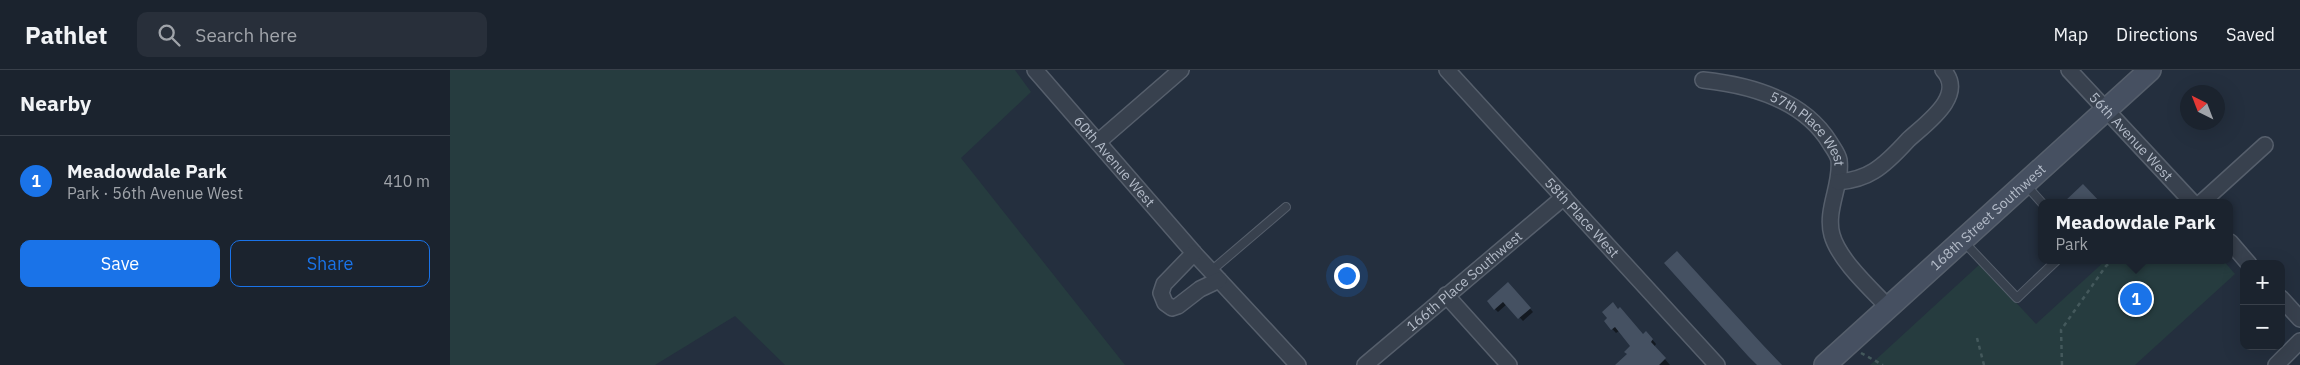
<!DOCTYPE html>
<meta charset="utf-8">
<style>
body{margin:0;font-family:"IBM Plex Sans",sans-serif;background:#282f3a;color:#f1f3f6}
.controls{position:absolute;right:15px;bottom:15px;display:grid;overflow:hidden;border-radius:10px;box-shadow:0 5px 20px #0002}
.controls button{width:45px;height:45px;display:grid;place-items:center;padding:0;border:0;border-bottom:1px solid #39404a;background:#1b232e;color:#f1f3f6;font:25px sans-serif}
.compass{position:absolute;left:1730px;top:15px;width:45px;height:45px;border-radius:50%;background:#1b232e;box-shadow:0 5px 20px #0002;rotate:318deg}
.you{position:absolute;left:896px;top:205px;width:18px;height:18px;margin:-12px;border:4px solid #fff;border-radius:50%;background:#1a73e8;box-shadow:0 0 0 8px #1a73e833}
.badge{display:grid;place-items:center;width:32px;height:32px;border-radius:50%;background:#1a73e8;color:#fff;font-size:16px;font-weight:700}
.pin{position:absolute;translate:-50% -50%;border:2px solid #fff;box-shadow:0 1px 5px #0006}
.popup{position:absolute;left:1588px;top:129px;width:195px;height:65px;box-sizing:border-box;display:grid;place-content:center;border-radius:10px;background:#1b232e;filter:drop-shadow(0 1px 4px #0005);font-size:16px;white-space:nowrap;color:#a0a4aa}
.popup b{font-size:19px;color:#f1f3f6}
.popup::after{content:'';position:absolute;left:50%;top:100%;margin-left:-10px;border:10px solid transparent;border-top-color:#1b232e}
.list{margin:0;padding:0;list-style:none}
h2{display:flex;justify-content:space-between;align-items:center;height:65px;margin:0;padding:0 20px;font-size:21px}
h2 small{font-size:16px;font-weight:400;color:#a0a4aa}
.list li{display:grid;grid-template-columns:32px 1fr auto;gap:15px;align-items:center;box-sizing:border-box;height:90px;padding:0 20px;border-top:1px solid #39404a}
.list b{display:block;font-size:19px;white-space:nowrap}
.list p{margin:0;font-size:16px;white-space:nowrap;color:#a0a4aa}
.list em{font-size:16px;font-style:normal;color:#a0a4aa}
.actions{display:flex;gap:10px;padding:15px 20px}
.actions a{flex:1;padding:11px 0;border:1px solid #1a73e8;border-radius:10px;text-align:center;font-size:18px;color:#1a73e8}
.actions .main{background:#1a73e8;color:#fff}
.icon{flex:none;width:28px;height:28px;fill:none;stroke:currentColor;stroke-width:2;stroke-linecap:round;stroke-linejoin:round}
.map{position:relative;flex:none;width:1850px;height:295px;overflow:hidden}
header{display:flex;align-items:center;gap:30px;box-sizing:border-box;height:70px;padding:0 25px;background:#1b232e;border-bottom:1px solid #39404a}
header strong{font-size:24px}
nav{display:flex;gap:28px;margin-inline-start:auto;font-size:18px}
.search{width:350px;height:45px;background:#282f3a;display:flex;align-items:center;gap:12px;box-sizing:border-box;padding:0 18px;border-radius:10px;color:#a0a4aa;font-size:19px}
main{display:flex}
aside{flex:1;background:#1b232e}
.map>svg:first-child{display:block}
.green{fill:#263c3f}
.shadow{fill:#0007}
.building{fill:#455162}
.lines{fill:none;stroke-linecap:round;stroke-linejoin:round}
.lane-casing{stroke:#565f6c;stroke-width:10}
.street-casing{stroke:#565f6c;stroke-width:18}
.secondary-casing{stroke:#565f6c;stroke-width:24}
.path{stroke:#44595c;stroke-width:2.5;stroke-dasharray:4 4;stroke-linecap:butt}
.lane{stroke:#38414e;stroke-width:8}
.street{stroke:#38414e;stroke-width:15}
.secondary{stroke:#465061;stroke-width:21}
.labels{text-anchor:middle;stroke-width:4;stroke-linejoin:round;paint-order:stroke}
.street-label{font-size:14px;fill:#b4bcc9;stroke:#1d2633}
</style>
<header>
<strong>Pathlet</strong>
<div class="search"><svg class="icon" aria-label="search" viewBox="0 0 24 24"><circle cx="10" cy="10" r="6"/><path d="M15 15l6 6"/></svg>Search here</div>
<nav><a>Map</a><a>Directions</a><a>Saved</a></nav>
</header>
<main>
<aside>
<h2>Nearby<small></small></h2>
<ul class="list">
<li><span class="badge">1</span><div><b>Meadowdale Park</b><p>Park · 56th Avenue West</p></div><em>410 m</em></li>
</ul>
<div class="actions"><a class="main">Save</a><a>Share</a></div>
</aside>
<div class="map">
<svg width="1850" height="295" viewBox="0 0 1850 295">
<rect width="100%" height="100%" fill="#242f3e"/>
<g class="green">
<path d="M0,0H565L581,22L511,88L675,295H335L285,246L205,295H0Z"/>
<path d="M1656,190H1773L1785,204L1685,295H1420L1530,194L1586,254Z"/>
</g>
<g class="shadow">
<path d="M1058,214L1083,242L1073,251L1057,234L1048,242L1038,232Z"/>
<path d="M1155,251L1200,267L1206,274L1204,277L1220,295H1175L1182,276L1169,261L1166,263Z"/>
</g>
<g class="building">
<path d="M1633,114L1651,133H1613Z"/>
<path d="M1227,181L1312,274L1332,295H1307L1298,286L1214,193Z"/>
<path d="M1058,212L1081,238L1068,249L1053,232L1044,240L1037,231Z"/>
<path d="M1163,232L1168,239L1170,237L1193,264L1196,261L1203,269L1201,272L1216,288L1209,295H1165L1177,284L1174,282L1180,276L1165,257L1161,260L1154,251L1157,248L1152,242Z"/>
</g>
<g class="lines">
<g class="lane-casing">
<g id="lane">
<path d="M1575,114L1592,133"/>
<path d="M1513,171L1567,228L1607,190"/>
<path d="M761,201L836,137"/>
</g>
</g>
<g class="street-casing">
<g id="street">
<path id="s1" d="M585,0L744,183L848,295"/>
<path id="s2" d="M997,0L1267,295"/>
<path id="s3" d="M1619,0L1743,133"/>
<path id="s4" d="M1253,10C1300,15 1354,30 1380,73C1383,78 1388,84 1389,90C1392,115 1375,140 1382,165C1389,190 1420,218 1438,237"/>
<path d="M648,72L731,0"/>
<path d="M1388,112C1400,111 1413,108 1424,101C1437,93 1448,81 1458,70C1475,54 1517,26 1493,0"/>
<path d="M1751,133L1815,75"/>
<path d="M1780,172L1799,194"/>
<path d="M744,183L714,214L711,223L715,233L722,238L728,236L750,219L769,210"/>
<path d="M996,225L1059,295"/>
<path d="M1831,228L1850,249"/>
<path id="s5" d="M915,295L1114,127"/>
<path d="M1826,295L1850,271"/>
</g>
</g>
<g class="secondary-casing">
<g id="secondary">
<path id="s6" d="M1375,295L1700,0"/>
</g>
</g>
<g class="path">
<path d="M1527,268L1534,295"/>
<path d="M1411,283L1433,295"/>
<path d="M1612,295L1611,260L1656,196L1663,190"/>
</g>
<use href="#lane" class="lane"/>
<use href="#street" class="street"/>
<use href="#secondary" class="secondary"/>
</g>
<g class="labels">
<g class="street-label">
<text dy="5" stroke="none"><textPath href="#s4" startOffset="121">57th Place West</textPath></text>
<text dy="5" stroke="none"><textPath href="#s3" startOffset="91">56th Avenue West</textPath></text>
<text dy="5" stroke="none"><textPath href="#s1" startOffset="121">60th Avenue West</textPath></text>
<text dy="5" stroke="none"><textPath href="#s2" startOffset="200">58th Place West</textPath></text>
<text dy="5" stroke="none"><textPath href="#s6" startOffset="220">168th Street Southwest</textPath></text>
<text dy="5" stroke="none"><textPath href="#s5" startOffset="130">166th Place Southwest</textPath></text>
</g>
</g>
</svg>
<div class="controls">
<button>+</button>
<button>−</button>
</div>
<svg class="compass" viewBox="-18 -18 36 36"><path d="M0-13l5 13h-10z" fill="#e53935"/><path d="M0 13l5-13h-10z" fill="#a0a4aa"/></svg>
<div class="you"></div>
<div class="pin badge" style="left:1686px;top:229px">1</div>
<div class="popup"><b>Meadowdale Park</b>Park</div>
</div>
</main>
